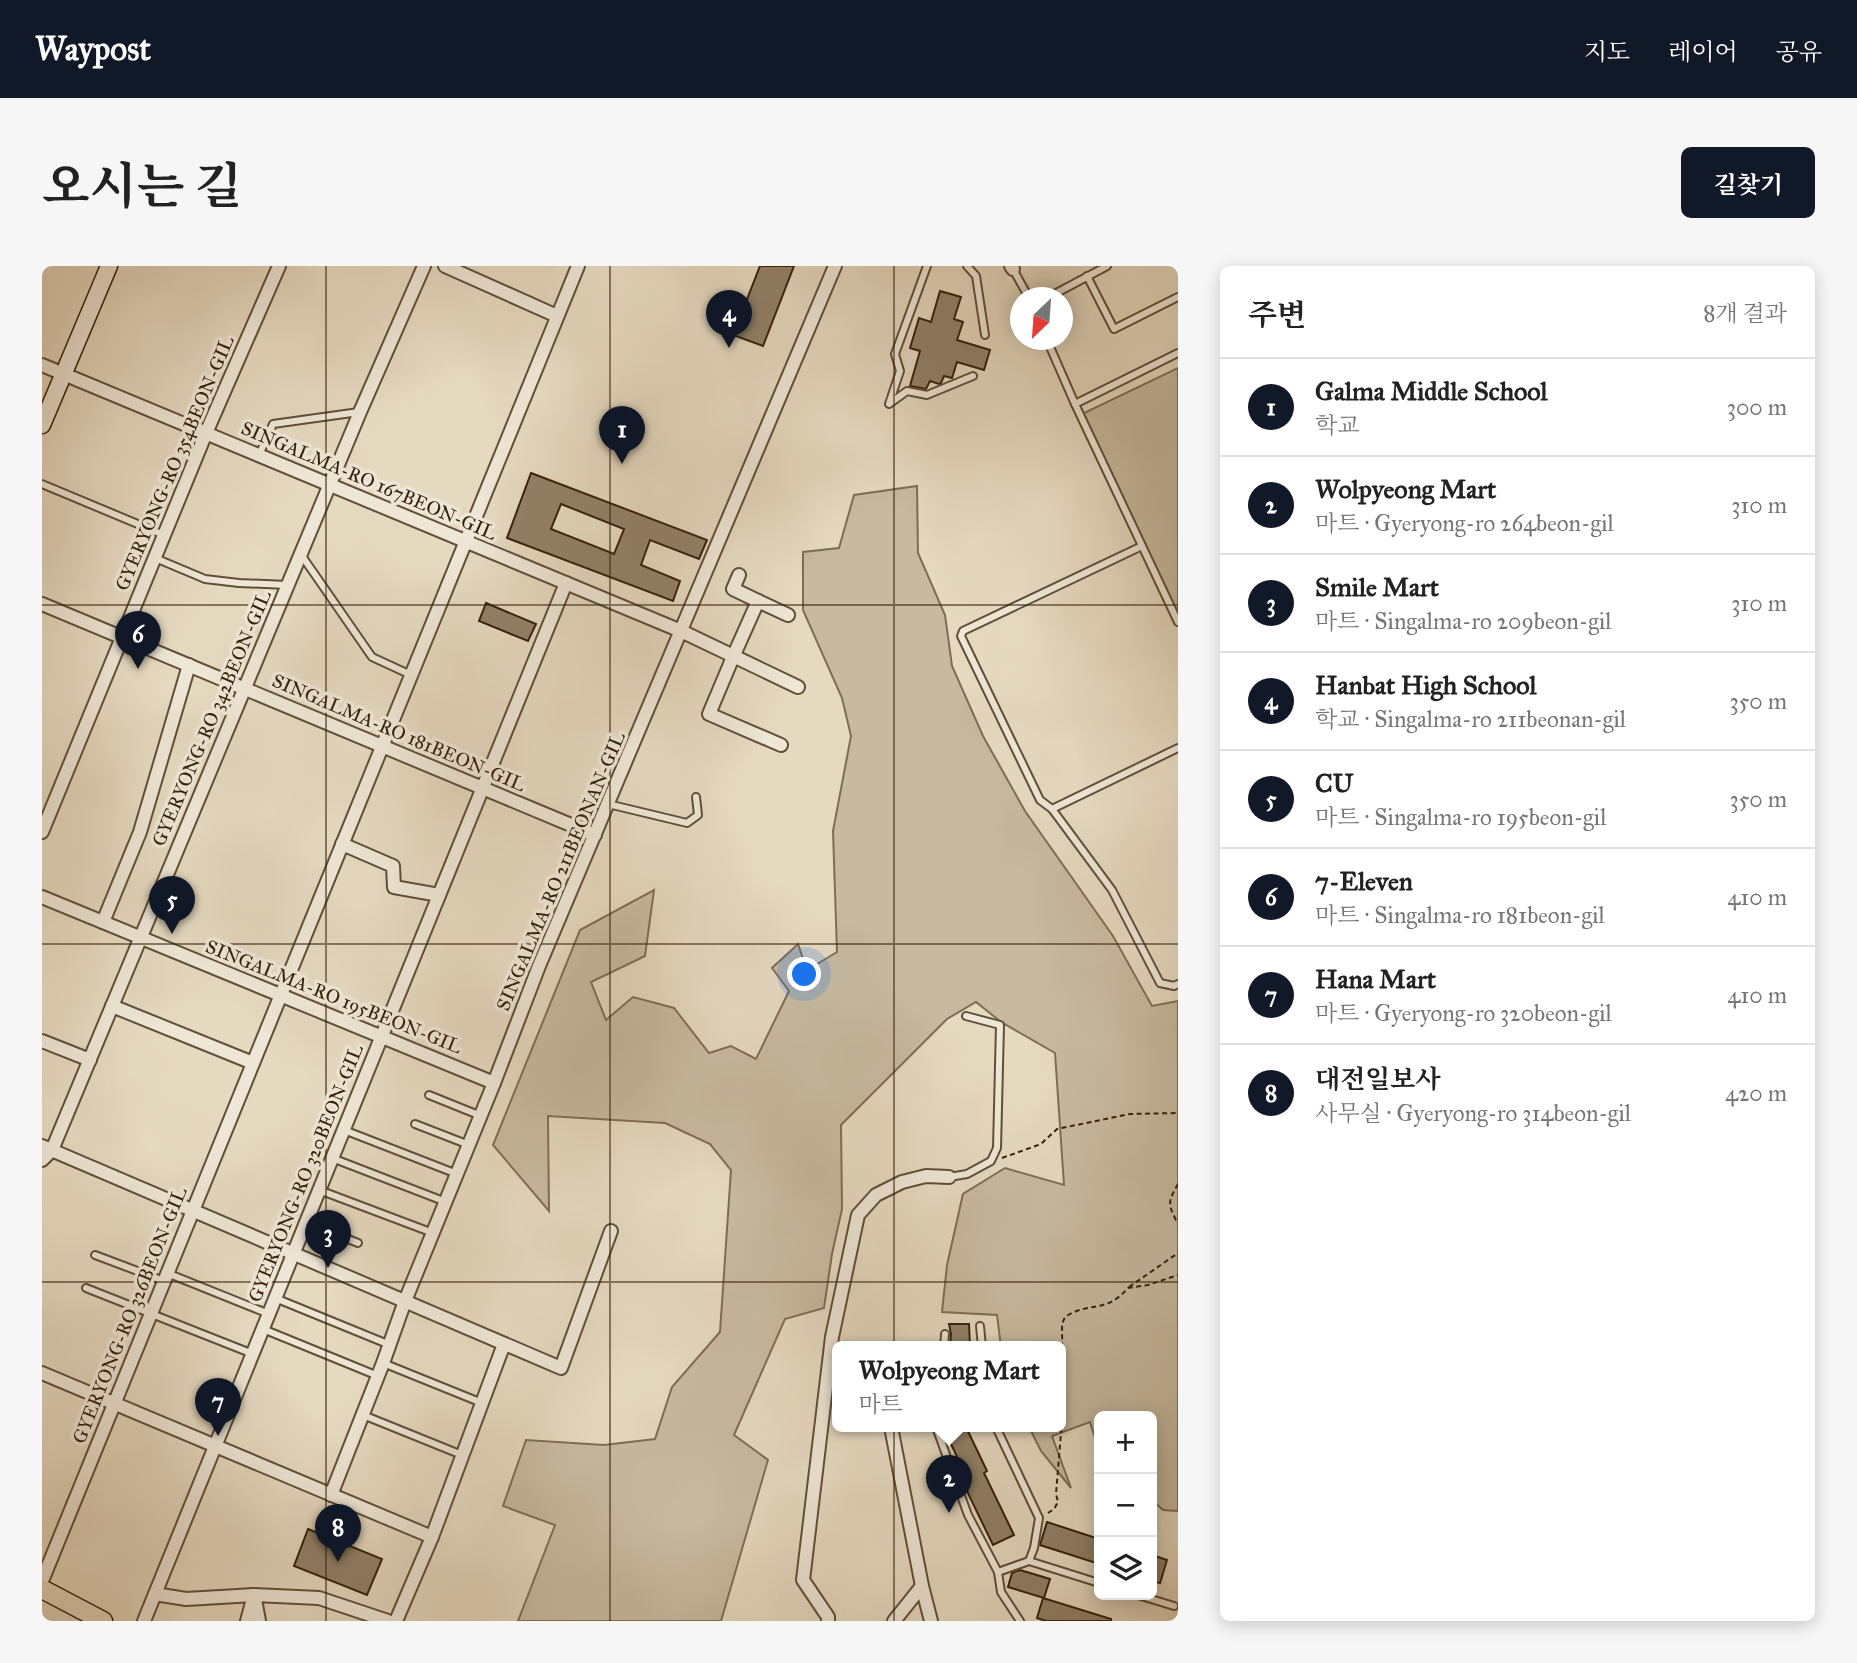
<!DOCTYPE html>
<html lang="ko">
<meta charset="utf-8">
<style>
body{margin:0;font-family:"IM FELL Great Primer","Noto Serif KR",serif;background:#f6f6f6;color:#222}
.controls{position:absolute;right:21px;bottom:21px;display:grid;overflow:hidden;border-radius:10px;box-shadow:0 4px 18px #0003}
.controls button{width:63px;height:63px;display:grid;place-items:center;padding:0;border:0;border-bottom:2px solid #e0e0e0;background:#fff;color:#222;font:35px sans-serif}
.compass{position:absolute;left:968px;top:21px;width:63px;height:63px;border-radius:50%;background:#fff;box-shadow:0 4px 18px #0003;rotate:205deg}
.you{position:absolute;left:763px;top:709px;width:24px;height:24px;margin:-18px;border:5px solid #fff;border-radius:50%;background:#1a73e8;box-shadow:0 0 0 10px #1a73e833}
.badge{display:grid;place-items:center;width:46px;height:46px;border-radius:50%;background:#111827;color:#fff;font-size:23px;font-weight:700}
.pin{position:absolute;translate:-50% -58px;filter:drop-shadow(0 2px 4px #0008)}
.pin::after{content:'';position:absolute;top:37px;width:24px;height:21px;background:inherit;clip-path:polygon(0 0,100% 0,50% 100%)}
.popup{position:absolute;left:790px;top:1075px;width:234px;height:91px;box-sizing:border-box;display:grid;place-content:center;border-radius:10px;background:#fff;filter:drop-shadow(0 2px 5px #0005);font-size:23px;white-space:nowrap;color:#767676}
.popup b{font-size:26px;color:#222}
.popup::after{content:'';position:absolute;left:50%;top:100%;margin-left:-14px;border:14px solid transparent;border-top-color:#fff}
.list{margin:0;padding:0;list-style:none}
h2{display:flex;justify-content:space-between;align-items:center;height:91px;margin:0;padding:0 28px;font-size:30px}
h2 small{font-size:23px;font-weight:400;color:#767676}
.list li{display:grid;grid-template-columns:46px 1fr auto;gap:21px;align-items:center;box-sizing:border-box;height:98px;padding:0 28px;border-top:2px solid #e0e0e0}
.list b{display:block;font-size:26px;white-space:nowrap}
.list p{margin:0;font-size:23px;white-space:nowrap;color:#767676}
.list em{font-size:23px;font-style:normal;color:#767676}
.icon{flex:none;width:38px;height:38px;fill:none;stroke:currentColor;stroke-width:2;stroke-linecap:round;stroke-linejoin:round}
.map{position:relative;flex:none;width:1136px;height:1355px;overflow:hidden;border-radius:10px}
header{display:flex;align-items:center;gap:42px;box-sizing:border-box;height:98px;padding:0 35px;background:#111827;color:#fff}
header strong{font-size:33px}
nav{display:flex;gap:38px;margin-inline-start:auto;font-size:24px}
.intro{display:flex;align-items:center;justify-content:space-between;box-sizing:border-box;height:168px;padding:0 42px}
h1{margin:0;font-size:49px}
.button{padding:18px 32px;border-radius:10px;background:#111827;color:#fff;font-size:24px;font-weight:700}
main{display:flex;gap:42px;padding:0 42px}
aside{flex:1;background:#fff;border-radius:10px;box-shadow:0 4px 18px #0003}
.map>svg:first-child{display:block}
.green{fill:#c7baa1;stroke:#7e6e56;stroke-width:2}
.building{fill:#918169;stroke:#35210b;stroke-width:2;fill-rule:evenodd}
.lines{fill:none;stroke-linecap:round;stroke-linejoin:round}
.lane-casing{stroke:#614f38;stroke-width:10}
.street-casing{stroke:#614f38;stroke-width:16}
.secondary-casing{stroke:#35210b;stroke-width:19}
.primary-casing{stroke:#35210b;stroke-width:21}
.path{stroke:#35210b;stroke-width:2;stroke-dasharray:5 3.5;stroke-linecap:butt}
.lane{stroke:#eee6d6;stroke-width:6}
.street{stroke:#eee6d6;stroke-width:12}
.secondary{stroke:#eee6d6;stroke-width:16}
.primary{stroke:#e5d9c0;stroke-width:18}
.grid{fill:none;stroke:#35210b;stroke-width:2;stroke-opacity:0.55}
.labels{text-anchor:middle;stroke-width:7;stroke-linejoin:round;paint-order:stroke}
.street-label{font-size:19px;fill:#35210b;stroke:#eee6d6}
</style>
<header>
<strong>Waypost</strong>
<nav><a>지도</a><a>레이어</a><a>공유</a></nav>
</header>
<div class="intro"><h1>오시는 길</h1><a class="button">길찾기</a></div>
<main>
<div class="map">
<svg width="1136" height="1355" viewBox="0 0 1136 1355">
<rect width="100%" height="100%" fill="#e5d9c0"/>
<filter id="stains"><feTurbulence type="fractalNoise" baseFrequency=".00286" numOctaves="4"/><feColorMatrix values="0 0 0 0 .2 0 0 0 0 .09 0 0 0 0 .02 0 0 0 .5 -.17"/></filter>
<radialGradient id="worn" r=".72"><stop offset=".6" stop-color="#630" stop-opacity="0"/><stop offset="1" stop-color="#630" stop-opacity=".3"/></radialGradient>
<g class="green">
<path d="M1136,102V349L1038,149Z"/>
<path d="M875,220L876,287L903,349L910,400L941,470L983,545L1071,670L1110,740L1136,735V1245L1121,1244L1110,1234V1150H1057V1185L1048,1156L1010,1170L1029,1222L999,1185L987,1161H1019V1081H959L955,1049L900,1046L905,999L921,928L963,902L1022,919L1013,787L959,756L934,736L905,753L799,859L800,943L790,988L782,1042L743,1053L692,1169L726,1194L679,1355H476L513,1259L461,1240L484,1174L562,1179L613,1173L630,1121L678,1066L689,904L668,878L623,857L506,850L507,945L451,879L538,664L612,624L603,690L549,716L564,754L591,731L632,742L667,787L689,780L714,793L747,725L730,702L756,678L765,704L795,686L791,565L809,470L800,432L761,344V286L797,282L812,229Z"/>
</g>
<g class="building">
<path d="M718,0H752L721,80L691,69Z"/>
<path d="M898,25L919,31L912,53L921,56L915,74L948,84L942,104L915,96L910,112L902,110L899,117L897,118L888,115L884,123L868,120L878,85L868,82L877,52L889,56Z"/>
<path d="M489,207L665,274L657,293L608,274L599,299L638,315L631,335L465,272ZM519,238L582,263L572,288L509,263Z"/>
<path d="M444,337L494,358L486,375L437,355Z"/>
<path d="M907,1058H927L928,1081H908L909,1068Z"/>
<path d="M901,1161H924L945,1205L942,1207L972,1269L951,1279L921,1217L926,1214Z"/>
<path d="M1005,1256L1057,1273V1298L998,1279Z"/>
<path d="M266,1263L340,1293L325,1329L252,1300Z"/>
<path d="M1110,1289L1125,1294L1118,1317L1110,1315Z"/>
<path d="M978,1304L1008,1313L1002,1332L966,1321L970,1307Z"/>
<path d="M1001,1332L1069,1353V1355H1004L995,1352Z"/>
</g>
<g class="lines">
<g class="lane-casing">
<g id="lane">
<path d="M885,0L853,88L858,105L847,138L865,125L885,129L931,110"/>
<path d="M925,0L934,10L943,69"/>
<path d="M971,3L987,32"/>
<path d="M1045,10L1072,63L1136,31"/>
<path d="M1005,32L1065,0"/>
<path d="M1005,74L1033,138L1136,356"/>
<path d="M1033,138L1136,87"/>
<path d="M217,189L231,158L317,146"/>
<path d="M0,218L122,269"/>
<path d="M1100,280L921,365L919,370L998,534L1010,543L1136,482"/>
<path d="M260,290L330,391L369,409"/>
<path d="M113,292L163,313L197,317L246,319"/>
<path d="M566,538L645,557L656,549L654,531"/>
<path d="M1010,543L1070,624L1118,717L1132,720L1136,718"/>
<path d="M387,829L439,850"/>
<path d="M373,858L427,879"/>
<path d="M302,864L415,908"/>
<path d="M290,892L404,936"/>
<path d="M907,911L925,908L949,895L955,882L958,759L924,750"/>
<path d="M277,924L391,967"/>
<path d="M264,956L316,977"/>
<path d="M53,989L122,1015"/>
<path d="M125,1007L227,1048"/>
<path d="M44,1022L211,1088"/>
<path d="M233,1032L348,1079"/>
<path d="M938,1060L940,1081"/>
<path d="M221,1063L336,1110"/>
<path d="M902,1081L903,1068"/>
<path d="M341,1097L440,1137"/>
<path d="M321,1149L420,1189"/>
<path d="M894,1161L926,1249L956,1306L959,1326L978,1355"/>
<path d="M954,1161L997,1252L992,1282L987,1295L1057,1317"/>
<path d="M956,1306L987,1295"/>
<path d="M1096,1329L1132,1340"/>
</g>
</g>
<g class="street-casing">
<g id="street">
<path d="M403,0L515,50"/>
<path d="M969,0L971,3"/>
<path d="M0,99L639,365L756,421"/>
<path d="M697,309L691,323L716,335L691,391L667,448L739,479"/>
<path d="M716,335L746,349"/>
<path d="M0,338L553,569"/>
<path d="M0,566L164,167L237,0"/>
<path d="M300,578L351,600L352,621L397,629"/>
<path d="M0,631L452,817"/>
<path d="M61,656L98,566L147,399"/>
<path d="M70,740L211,797"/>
<path d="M0,775L48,794"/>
<path d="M0,880L519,1102L569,965"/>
<path d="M0,894L10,884L318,146L382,0"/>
<path d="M0,1107L390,1271"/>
<path d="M849,1161L880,1320L889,1355"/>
<path d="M289,1229L341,1097L363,1035L452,817L497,700L793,0"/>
<path d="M0,1315L536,0"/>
<path d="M113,1328L144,1333L212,1329L277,1332L346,1355"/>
<path d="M213,1333L217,1355"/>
<path d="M102,1355L524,317"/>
<path d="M205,1355L212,1329"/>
<path d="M354,1355L390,1271L462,1078"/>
<path d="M786,1355V1351L761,1314L790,1071L816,949L834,929L860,916L884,910L907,911"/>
<path d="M852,1355L880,1320"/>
</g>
</g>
<g class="secondary-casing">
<path id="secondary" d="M0,159L67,0"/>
</g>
<g class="primary-casing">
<path id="primary" d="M0,1323L61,1355"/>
</g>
<g class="path">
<path d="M960,892L999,878L1015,863L1088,848L1136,847"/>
<path d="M1136,918C1127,934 1125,937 1134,954H1136"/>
<path d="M1087,1021L1136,987"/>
<path d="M1006,1247L1012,1243L1016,1236L1014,1228L1021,1143L1020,1058L1023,1051C1047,1035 1064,1048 1086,1022L1106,1019L1136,1009"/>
</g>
<use href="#lane" class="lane"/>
<use href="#street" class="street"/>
<use href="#secondary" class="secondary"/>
<use href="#primary" class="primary"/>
</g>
<path class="grid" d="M284,0V1355M568,0V1355M852,0V1355M0,339H1136M0,678H1136M0,1016H1136"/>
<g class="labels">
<g class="street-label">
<text transform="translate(132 197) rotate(-67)" y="7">GYERYONG-RO 354BEON-GIL</text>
<text transform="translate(327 214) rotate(23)" y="7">SINGALMA-RO 167BEON-GIL</text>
<text transform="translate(169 452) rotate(-67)" y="7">GYERYONG-RO 342BEON-GIL</text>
<text transform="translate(357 466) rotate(23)" y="7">SINGALMA-RO 181BEON-GIL</text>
<text transform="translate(518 605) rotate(-67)" y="7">SINGALMA-RO 211BEONAN-GIL</text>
<text transform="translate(292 730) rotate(22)" y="7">SINGALMA-RO 195BEON-GIL</text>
<text transform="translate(263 907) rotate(-68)" y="7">GYERYONG-RO 320BEON-GIL</text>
<text transform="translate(87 1049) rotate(-68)" y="7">GYERYONG-RO 326BEON-GIL</text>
</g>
</g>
<rect width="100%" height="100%" filter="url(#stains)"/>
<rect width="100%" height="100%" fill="url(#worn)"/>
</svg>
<div class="controls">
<button>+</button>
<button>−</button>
<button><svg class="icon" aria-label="layers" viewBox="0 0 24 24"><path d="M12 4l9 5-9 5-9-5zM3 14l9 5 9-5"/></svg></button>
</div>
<svg class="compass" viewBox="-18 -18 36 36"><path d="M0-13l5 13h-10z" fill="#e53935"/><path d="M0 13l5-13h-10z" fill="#767676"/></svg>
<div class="you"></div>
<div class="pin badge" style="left:580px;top:198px">1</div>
<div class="pin badge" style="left:907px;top:1247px">2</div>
<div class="popup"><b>Wolpyeong Mart</b>마트</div>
<div class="pin badge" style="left:286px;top:1002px">3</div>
<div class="pin badge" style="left:687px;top:82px">4</div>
<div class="pin badge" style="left:130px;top:668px">5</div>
<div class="pin badge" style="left:96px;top:403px">6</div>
<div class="pin badge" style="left:176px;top:1170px">7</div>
<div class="pin badge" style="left:296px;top:1296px">8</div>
</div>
<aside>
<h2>주변<small>8개 결과</small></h2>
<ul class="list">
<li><span class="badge">1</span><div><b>Galma Middle School</b><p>학교</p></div><em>300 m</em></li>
<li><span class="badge">2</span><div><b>Wolpyeong Mart</b><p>마트 · Gyeryong-ro 264beon-gil</p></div><em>310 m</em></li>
<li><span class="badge">3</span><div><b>Smile Mart</b><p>마트 · Singalma-ro 209beon-gil</p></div><em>310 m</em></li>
<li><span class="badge">4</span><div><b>Hanbat High School</b><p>학교 · Singalma-ro 211beonan-gil</p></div><em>350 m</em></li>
<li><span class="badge">5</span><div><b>CU</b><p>마트 · Singalma-ro 195beon-gil</p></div><em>350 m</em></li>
<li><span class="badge">6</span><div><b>7-Eleven</b><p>마트 · Singalma-ro 181beon-gil</p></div><em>410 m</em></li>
<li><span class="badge">7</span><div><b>Hana Mart</b><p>마트 · Gyeryong-ro 320beon-gil</p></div><em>410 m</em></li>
<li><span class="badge">8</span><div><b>대전일보사</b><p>사무실 · Gyeryong-ro 314beon-gil</p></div><em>420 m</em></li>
</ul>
</aside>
</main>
